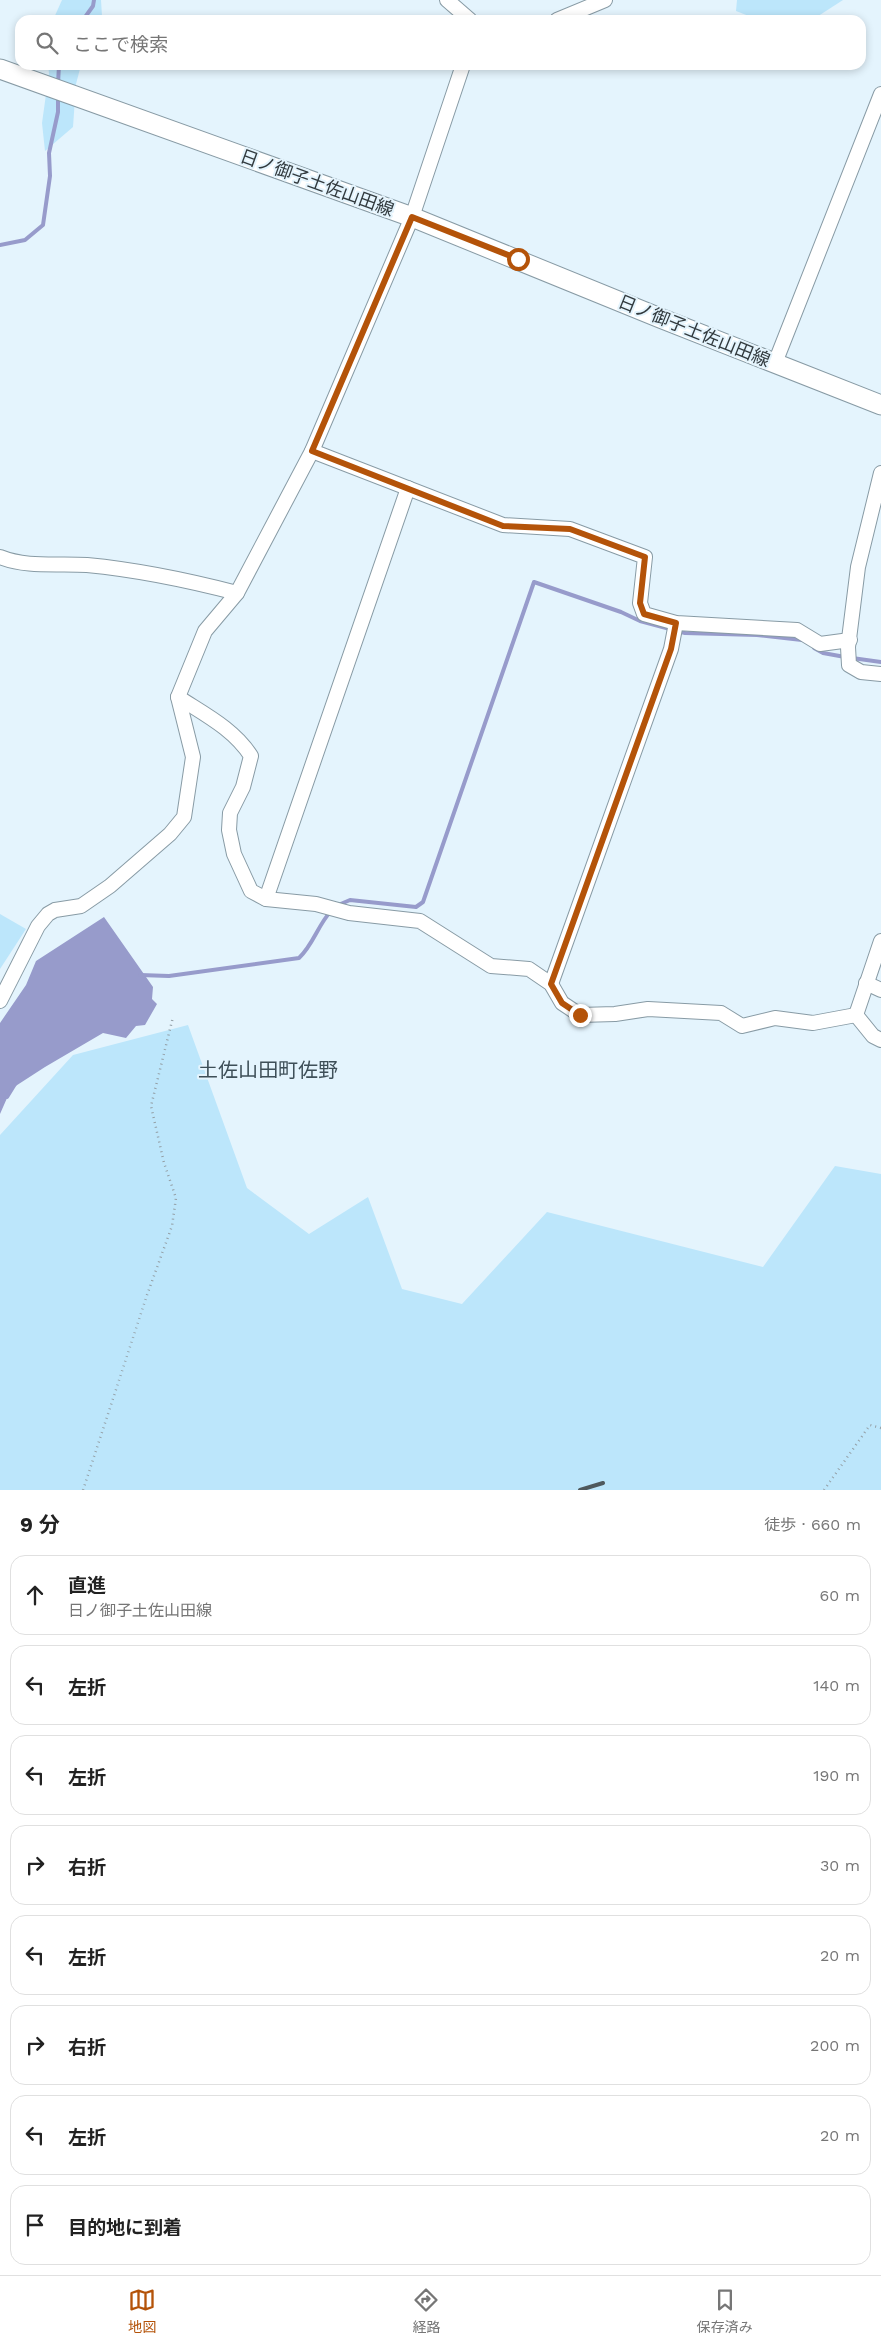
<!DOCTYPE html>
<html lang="ja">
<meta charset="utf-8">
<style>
body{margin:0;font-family:"Work Sans","Noto Sans JP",sans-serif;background:#f2f2f2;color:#222}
.stop{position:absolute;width:15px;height:15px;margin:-11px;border:4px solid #b45309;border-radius:50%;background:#fff}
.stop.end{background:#b45309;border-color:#fff;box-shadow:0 1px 5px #0008}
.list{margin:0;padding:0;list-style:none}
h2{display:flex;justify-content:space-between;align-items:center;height:65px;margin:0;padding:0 20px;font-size:21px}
h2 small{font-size:16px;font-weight:400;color:#767676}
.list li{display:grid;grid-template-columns:32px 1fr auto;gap:15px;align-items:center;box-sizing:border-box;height:80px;margin:0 10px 10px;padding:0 10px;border:1px solid #e0e0e0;border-radius:15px}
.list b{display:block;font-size:19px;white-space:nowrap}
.list p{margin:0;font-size:16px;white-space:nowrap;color:#767676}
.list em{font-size:16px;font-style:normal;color:#767676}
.icon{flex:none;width:28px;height:28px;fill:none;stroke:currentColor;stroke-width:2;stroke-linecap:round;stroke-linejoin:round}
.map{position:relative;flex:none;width:881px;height:1490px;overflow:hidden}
.search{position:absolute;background:#fff;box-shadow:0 2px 8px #0003;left:15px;right:15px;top:15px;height:55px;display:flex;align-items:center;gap:12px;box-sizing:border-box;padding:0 18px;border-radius:15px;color:#767676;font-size:19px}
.sheet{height:785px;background:#fff}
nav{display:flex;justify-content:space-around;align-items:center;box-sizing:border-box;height:70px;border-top:1px solid #e0e0e0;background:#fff;font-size:14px;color:#767676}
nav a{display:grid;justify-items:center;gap:2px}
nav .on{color:#b45309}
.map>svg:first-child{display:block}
.green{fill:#bce6fb}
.water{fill:#979bcb}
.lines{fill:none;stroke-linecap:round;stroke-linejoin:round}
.stream{stroke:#979bcb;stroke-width:4}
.street-casing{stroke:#889ba5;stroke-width:16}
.secondary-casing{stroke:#889ba5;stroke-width:21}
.path{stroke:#94a0a7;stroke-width:2.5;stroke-dasharray:1 4;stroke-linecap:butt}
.street{stroke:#fff;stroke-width:14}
.secondary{stroke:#fff;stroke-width:19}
.rail{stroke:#4f595d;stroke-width:4}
.route{stroke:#b45309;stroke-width:6}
.labels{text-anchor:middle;stroke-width:4;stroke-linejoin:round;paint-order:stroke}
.street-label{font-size:18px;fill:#323a3e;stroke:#e4f4fd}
.quarter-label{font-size:20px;fill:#3e4f58;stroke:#e4f4fd}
</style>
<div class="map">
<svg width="881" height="1490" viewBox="0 0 881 1490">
<rect width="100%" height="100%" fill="#e4f4fd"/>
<g class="green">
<path d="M62,0H101L102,16L100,20H53Z"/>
<path d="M737,0H843L812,20H759L736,11Z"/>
<path d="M48,65H81L76,84L73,127L45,151L42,123L49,73Z"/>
<path d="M0,914L26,929L0,969Z"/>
<path d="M188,1025L247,1188L309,1234L368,1197L402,1289L462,1304L547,1212L763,1267L835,1166L881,1174V1490H0V1135L73,1055Z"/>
</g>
<path class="water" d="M104,917L153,987L152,999L157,1004L145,1025L136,1026L126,1038L103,1033L45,1067L11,1089L0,1114V1023L26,985L36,961Z"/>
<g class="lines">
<g class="stream">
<path d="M83,20L93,6L94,0"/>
<path d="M58,84L59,65"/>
<path d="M0,245L25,240L43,225L50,176L49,153L58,112V96"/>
<path d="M814,648L823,653L845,657"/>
<path d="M852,658L881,662"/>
<path d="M336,906L350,900L416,907L423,902L534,582L621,612L640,621L685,633L757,635L802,640"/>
<path d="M140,975L169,976L299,958C313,945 318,925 331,911"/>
<path d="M7,1097L15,1084"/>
</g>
<g class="street-casing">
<g id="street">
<path d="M447,0L470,20"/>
<path d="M557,20L605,0"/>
<path d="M775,363L881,94"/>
<path d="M312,451L503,525L570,529L645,557L640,603L644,614L676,623L797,630L820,644L850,640"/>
<path d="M881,473L858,567L848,647L849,665L861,672L881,674"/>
<path d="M0,557C27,568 58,563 87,565C139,570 187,580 237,593"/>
<path d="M178,697C204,714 234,729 251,756L243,787L230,813L229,830L234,854L251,891L266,899L316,904L349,913L420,921L491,966L529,969L551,984L562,1003L580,1015L615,1014L648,1009L721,1013L742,1026L775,1018L813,1023L856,1015"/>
<path d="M266,899L408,488"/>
<path d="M866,983L881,990"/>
<path d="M551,984L671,649L676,623"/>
<path d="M0,1001L38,926L48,914L55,910L81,906L110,886L170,834L184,817L193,757L178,697L205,631L237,593L312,451L412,217L463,65"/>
<path d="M856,1015L881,941"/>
<path d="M856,1015L873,1036L881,1040"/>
</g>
</g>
<g class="secondary-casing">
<path id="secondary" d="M0,69L412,217L660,318L881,405"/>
</g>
<g class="path">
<path d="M83,1490L147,1295L172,1226L176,1198L164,1163L151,1106L173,1017"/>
<path d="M824,1490L870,1425L881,1428"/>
</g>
<use href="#street" class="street"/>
<use href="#secondary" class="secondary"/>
<path class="rail" d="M580,1490L603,1483"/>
</g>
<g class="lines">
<path class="route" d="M518,259L412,217L312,451L503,526L570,529L645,557L640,603L644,614L676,623L671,649L551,984L562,1003L580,1015"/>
</g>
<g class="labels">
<g class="street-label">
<text transform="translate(317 183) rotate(20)" y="6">日ノ御子土佐山田線</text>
<text transform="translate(694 331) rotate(22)" y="6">日ノ御子土佐山田線</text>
</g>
<g class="quarter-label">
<text x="268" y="1077">土佐山田町佐野</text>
</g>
</g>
</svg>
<div class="stop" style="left:518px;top:259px"></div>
<div class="stop end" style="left:580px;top:1015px"></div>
<div class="search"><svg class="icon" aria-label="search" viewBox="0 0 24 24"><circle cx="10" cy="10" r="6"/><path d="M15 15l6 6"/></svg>ここで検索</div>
</div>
<section class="sheet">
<h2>9 分<small>徒歩 · 660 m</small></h2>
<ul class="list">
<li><svg class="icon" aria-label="ahead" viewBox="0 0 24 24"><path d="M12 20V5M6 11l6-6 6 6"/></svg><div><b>直進</b><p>日ノ御子土佐山田線</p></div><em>60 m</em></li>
<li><svg class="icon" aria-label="left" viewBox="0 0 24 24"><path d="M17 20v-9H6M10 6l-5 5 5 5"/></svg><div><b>左折</b></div><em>140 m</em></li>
<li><svg class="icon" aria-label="left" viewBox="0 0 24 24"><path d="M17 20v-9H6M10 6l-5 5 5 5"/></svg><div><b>左折</b></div><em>190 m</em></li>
<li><svg class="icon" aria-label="right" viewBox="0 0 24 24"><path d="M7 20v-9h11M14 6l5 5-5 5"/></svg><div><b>右折</b></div><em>30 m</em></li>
<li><svg class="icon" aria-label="left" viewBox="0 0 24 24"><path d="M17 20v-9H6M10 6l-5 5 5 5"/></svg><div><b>左折</b></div><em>20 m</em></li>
<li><svg class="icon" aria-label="right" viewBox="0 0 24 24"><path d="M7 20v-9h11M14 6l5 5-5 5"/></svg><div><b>右折</b></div><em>200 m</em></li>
<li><svg class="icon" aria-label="left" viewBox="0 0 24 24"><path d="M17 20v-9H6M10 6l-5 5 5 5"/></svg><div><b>左折</b></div><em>20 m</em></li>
<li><svg class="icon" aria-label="arrive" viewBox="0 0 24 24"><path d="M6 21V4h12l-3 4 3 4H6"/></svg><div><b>目的地に到着</b></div></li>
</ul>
</section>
<nav>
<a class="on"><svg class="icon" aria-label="map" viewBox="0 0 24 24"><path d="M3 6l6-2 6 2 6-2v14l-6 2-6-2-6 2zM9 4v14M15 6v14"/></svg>地図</a>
<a><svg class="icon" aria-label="directions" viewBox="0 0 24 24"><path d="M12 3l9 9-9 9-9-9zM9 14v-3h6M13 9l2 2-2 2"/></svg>経路</a>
<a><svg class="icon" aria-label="saved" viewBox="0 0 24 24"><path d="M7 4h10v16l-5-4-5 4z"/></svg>保存済み</a>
</nav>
